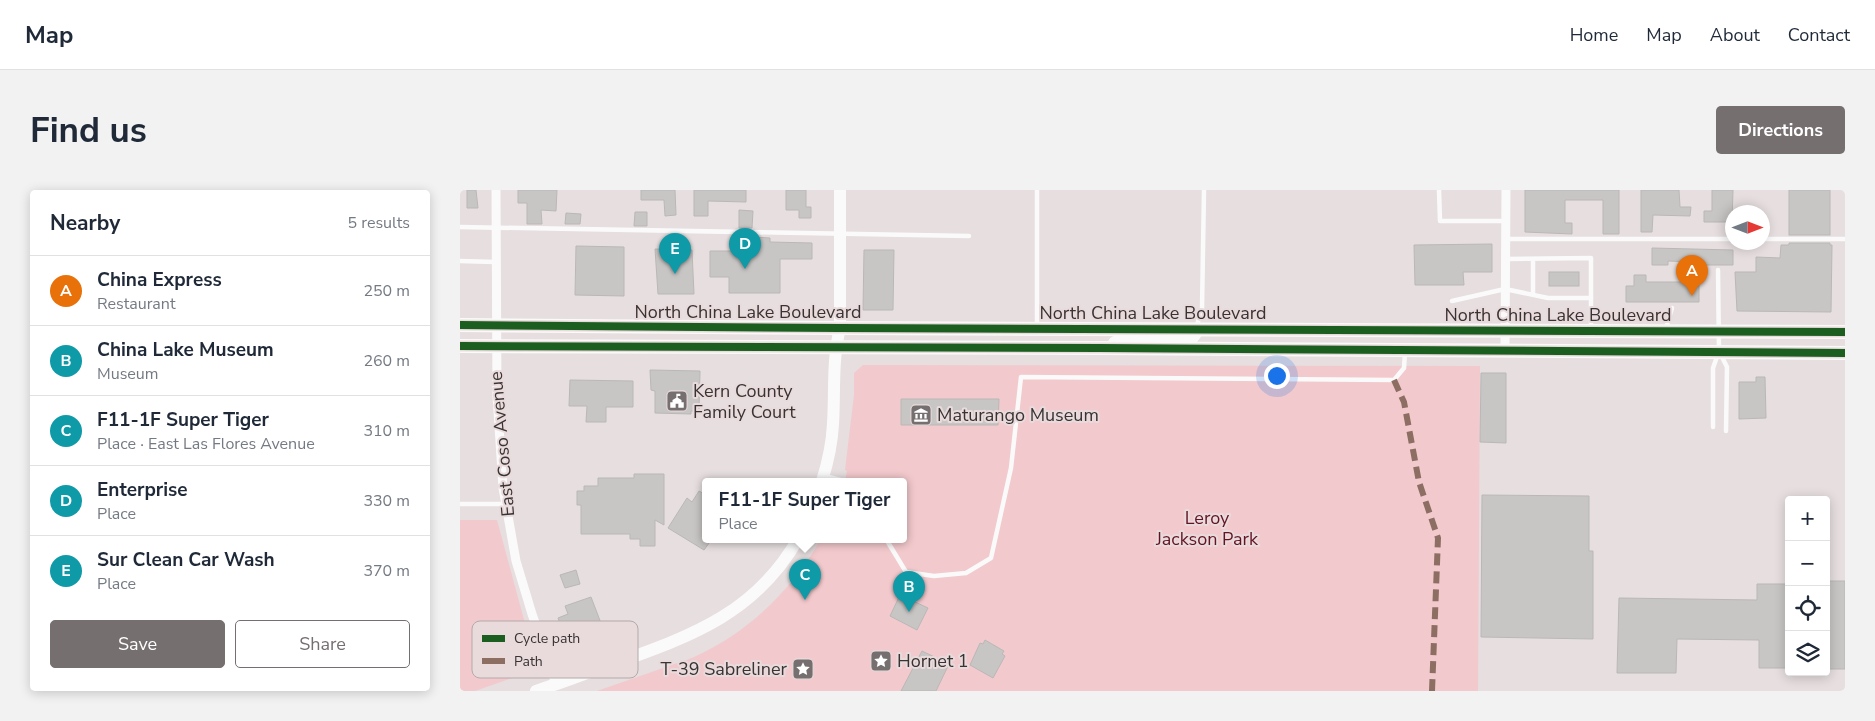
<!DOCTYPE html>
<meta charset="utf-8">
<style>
body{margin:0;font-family:"Nunito Sans",sans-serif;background:#f2f2f3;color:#1f2937}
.controls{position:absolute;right:15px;bottom:15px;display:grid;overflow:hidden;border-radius:5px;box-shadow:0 2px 12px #0003}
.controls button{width:45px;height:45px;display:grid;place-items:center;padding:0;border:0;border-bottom:1px solid #e0e1e3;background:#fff;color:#1f2937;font:25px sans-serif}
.compass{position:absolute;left:1265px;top:15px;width:45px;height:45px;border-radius:50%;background:#fff;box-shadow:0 2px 12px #0003;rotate:90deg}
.you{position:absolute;left:816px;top:185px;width:18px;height:18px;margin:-12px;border:4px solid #fff;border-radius:50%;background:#1a73e8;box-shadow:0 0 0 8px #1a73e833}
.badge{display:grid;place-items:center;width:32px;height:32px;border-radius:50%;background:#766f70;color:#fff;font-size:16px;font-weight:700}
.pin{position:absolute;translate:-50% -41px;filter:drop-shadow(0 1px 2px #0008)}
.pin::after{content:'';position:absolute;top:26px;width:18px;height:15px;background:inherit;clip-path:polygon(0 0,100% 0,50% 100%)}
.popup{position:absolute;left:242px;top:288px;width:205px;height:65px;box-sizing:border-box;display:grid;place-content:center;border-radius:5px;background:#fff;filter:drop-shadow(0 1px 4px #0005);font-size:16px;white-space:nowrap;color:#747a83}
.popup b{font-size:19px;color:#1f2937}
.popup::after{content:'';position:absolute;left:50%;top:100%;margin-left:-10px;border:10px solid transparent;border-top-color:#fff}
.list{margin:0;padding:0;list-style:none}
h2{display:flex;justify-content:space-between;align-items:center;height:65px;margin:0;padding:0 20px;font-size:21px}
h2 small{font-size:16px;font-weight:400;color:#747a83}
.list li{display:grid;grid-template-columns:32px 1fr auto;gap:15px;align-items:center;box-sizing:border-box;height:70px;padding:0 20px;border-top:1px solid #e0e1e3}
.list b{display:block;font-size:19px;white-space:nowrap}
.list p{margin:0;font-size:16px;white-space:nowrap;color:#747a83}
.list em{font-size:16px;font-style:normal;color:#747a83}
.actions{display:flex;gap:10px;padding:15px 20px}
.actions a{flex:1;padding:11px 0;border:1px solid #766f70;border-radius:5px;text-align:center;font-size:18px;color:#766f70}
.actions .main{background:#766f70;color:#fff}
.icon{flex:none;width:28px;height:28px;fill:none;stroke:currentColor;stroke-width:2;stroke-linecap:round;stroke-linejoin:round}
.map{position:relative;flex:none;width:1385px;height:501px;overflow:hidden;border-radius:5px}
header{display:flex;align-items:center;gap:30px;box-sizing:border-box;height:70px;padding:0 25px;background:#fff;border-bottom:1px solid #e0e1e3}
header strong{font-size:24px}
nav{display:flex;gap:28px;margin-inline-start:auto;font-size:18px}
.intro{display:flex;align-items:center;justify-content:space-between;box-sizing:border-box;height:120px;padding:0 30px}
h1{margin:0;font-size:35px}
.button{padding:12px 22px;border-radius:5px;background:#766f70;color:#fff;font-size:18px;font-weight:700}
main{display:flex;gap:30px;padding:0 30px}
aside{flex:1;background:#fff;border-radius:5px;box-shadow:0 2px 12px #0003}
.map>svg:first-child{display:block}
.green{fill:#f2c9cc}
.building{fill:#c8c6c5;stroke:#bab8b7}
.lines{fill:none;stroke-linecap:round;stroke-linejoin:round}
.lane{stroke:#fbfafa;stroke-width:4.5}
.street{stroke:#fbfafa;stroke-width:9}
.secondary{stroke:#fbfafa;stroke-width:12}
.primary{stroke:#fbfafa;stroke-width:14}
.quiet{stroke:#8d6e63;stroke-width:6;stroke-dasharray:12 6;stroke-linecap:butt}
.cycleway-casing{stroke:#e9dbdc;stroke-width:11}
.cycleway{stroke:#1b5e20;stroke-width:8}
.labels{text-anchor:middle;stroke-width:4;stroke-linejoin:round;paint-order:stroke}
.street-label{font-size:18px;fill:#393334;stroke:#e9dbdc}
.poi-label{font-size:18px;fill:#393334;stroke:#e9dbdc;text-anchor:start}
.park-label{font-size:18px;fill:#641323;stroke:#e9dbdc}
.key{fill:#e9dbdc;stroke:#b4a9aa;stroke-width:1}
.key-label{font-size:14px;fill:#393334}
</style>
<header>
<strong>Map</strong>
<nav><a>Home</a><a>Map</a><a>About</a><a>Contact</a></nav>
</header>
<div class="intro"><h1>Find us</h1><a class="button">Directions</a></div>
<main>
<aside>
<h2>Nearby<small>5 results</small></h2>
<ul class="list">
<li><span class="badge" style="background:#e8710a">A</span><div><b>China Express</b><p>Restaurant</p></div><em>250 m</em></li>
<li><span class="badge" style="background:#0f9aa8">B</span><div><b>China Lake Museum</b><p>Museum</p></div><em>260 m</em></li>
<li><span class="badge" style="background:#0f9aa8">C</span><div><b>F11-1F Super Tiger</b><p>Place · East Las Flores Avenue</p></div><em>310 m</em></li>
<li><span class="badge" style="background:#0f9aa8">D</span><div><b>Enterprise</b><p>Place</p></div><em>330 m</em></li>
<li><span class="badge" style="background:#0f9aa8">E</span><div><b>Sur Clean Car Wash</b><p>Place</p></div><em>370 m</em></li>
</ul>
<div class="actions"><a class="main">Save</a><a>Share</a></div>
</aside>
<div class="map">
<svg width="1385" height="501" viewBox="0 0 1385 501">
<rect width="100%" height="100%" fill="#e6dedf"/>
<g class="green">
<path d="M403,175L1020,176L1018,501H137C160,493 183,485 206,477C216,473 225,471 234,467C288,443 332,400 361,349H444V291H385L387,281L385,280L394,205V183Z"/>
<path d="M0,330H37L74,467V475L69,482L15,501H0Z"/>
</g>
<g class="building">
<path d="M7,0H16L18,18H7Z"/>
<path d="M58,0H97L96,21L81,20L82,34H67V13H58Z"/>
<path d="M181,0H215L216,25L205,26L204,10H181Z"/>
<path d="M234,0H286V12L248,11V26H234Z"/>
<path d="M326,0H346V17H351V28H339V20H326Z"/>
<path d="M1065,0H1159V44H1143V10H1105V33H1112V44L1065,42Z"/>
<path d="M1181,0H1219L1220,17H1231L1230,26L1193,25L1192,42H1181Z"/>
<path d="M1252,0H1273L1272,32H1244V21H1252Z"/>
<rect x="1329" y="0" width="41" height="45"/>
<path d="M279,20L293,21L292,38H279Z"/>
<path d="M175,22H187V36H174Z"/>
<path d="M106,23L121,24L120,34H105Z"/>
<path d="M279,46L310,48V52L352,53V69H320V103H269V87H250V61H272V48H279Z"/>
<path d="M1329,53H1370V55H1372L1371,122L1277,121L1275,82H1296V67L1320,68L1321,55H1329Z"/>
<path d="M1032,54V82H1003L1004,95H955L954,55Z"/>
<path d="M116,56L164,57V106L115,105Z"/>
<path d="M1192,58L1273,60V75H1232L1233,72L1208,71V75H1192Z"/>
<path d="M195,59L232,60L234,104H198Z"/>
<path d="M404,60H434L433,120H403Z"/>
<rect x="1089" y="82" width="30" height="14"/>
<path d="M1174,85H1186V92H1239V112H1166V96H1174Z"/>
<path d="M190,180L240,181L239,222L231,221V224L195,223V201L191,200Z"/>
<path d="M1021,183H1046V253L1020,252Z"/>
<path d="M1296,187H1305L1306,228L1279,229V192H1296Z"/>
<path d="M110,190L173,191V217H146V232H126L127,216H109Z"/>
<path d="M441,209H539L538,235H441Z"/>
<path d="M174,284H204V335L195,330V356H180V349H170V344H121V315H117V301H124V296H138V288H174Z"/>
<path d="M239,301L246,305V349H252L244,360L208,338L227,308L232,312Z"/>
<path d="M1022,305L1129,306V361H1133V449L1021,447Z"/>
<path d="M116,380L120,394L105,398L100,385Z"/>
<path d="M1368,391H1385V479H1366V392Z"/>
<path d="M1297,394H1329V478H1299V450L1217,449L1216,483H1157L1159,408L1297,410Z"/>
<path d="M440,405L468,418L457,440L430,426Z"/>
<path d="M131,407L144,441L137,443L131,441L129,445L107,453L98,428L108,424L105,416Z"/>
<path d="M525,450L544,461L542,464L545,466L533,488L510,475L520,453L523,454Z"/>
<path d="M462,461L489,474L476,501H441Z"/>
</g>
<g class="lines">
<g class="lane">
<path d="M577,0V136"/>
<path d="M979,0L980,31H1046"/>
<path d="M0,37L509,46"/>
<path d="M1046,49H1272"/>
<path d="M1302,49H1385"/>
<path d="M0,71L36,72"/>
<path d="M1258,80L1259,161L1267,177L1266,241"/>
<path d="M1073,104V70"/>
<path d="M1131,108V139"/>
<path d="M992,111L1045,99L1088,108H1131V68L1046,69"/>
<path d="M736,138L742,119L744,0"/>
<path d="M1206,138L1212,118"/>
<path d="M1253,237V178L1258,164"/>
<path d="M365,286L384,291"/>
<path d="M0,314H45"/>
<path d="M426,349L446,382L474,386L506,383L531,368L551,278L561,187L934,190L944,178L945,162"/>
<path d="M133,445L143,476"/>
</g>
<g class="street">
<path d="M36,0L37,206L43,298L56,371L72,424L96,494"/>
<path d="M1045,160L1046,0"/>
</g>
<g class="secondary">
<path d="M362,291C368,272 372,254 373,234C375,202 372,170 380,138V0"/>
<path d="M76,501C104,492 131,481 159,472C234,445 296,422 338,349"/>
</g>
<g class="primary">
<path d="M0,135L380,138L1385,142"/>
<path d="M655,153L668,148L728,149L732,147L735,143"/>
<path d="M0,156L640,158L1385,163"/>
</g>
<path class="quiet" d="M934,190L944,212L959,292L978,348L972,501"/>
<g class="cycleway-casing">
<g id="cycleway">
<path d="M0,135L380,138L1385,142"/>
<path d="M0,156L640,158L1385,163"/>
</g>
</g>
<use href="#cycleway" class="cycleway"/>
</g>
<defs>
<g id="civic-square" transform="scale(1.125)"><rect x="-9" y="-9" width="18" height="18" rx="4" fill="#766f70" stroke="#e9dbdc"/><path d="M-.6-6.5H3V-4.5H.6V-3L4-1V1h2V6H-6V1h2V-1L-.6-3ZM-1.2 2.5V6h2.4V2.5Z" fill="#fff"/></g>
<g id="museum-square" transform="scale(1.125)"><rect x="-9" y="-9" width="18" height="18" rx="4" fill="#766f70" stroke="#e9dbdc"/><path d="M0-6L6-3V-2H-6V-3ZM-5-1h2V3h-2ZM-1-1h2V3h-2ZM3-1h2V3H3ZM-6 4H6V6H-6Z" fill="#fff"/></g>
<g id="sight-square" transform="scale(1.125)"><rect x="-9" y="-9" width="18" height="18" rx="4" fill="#766f70" stroke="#e9dbdc"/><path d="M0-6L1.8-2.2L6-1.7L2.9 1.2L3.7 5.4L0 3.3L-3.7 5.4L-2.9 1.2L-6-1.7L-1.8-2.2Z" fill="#fff"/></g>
</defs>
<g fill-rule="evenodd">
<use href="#civic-square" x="217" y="211"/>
<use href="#museum-square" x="461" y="225"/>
<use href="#sight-square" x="421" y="471"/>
<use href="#sight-square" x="343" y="479"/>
</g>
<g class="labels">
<g class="street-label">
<text x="288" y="128">North China Lake Boulevard</text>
<text x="693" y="129">North China Lake Boulevard</text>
<text x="1098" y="131">North China Lake Boulevard</text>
<text transform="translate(42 254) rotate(-95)" y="6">East Coso Avenue</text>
</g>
<g class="poi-label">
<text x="233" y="207">Kern County<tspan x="233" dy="21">Family Court</tspan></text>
<text x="477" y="231">Maturango Museum</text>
<text x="437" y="477">Hornet 1</text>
<text x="327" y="485" text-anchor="end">T-39 Sabreliner</text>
</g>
<g class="park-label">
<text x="747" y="334">Leroy<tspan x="747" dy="21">Jackson Park</tspan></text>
</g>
</g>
<rect x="12" y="431" width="166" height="57" rx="8" class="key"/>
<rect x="22" y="445" width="23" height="7" fill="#1b5e20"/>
<rect x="22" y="468" width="23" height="6" fill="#8d6e63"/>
<g class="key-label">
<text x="54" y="453">Cycle path</text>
<text x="54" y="476">Path</text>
</g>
</svg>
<div class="controls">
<button>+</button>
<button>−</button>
<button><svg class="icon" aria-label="locate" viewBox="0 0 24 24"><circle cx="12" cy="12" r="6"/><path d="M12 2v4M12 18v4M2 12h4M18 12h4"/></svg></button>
<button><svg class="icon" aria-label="layers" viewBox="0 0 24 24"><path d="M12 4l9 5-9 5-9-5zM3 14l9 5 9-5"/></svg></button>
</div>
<svg class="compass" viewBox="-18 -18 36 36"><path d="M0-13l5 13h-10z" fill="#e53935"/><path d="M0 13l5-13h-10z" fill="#747a83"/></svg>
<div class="you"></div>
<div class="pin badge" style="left:1232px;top:106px;background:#e8710a">A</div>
<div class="pin badge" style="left:449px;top:422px;background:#0f9aa8">B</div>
<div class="pin badge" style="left:345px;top:410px;background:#0f9aa8">C</div>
<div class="popup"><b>F11-1F Super Tiger</b>Place</div>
<div class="pin badge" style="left:285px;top:79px;background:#0f9aa8">D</div>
<div class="pin badge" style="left:215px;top:84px;background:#0f9aa8">E</div>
</div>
</main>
